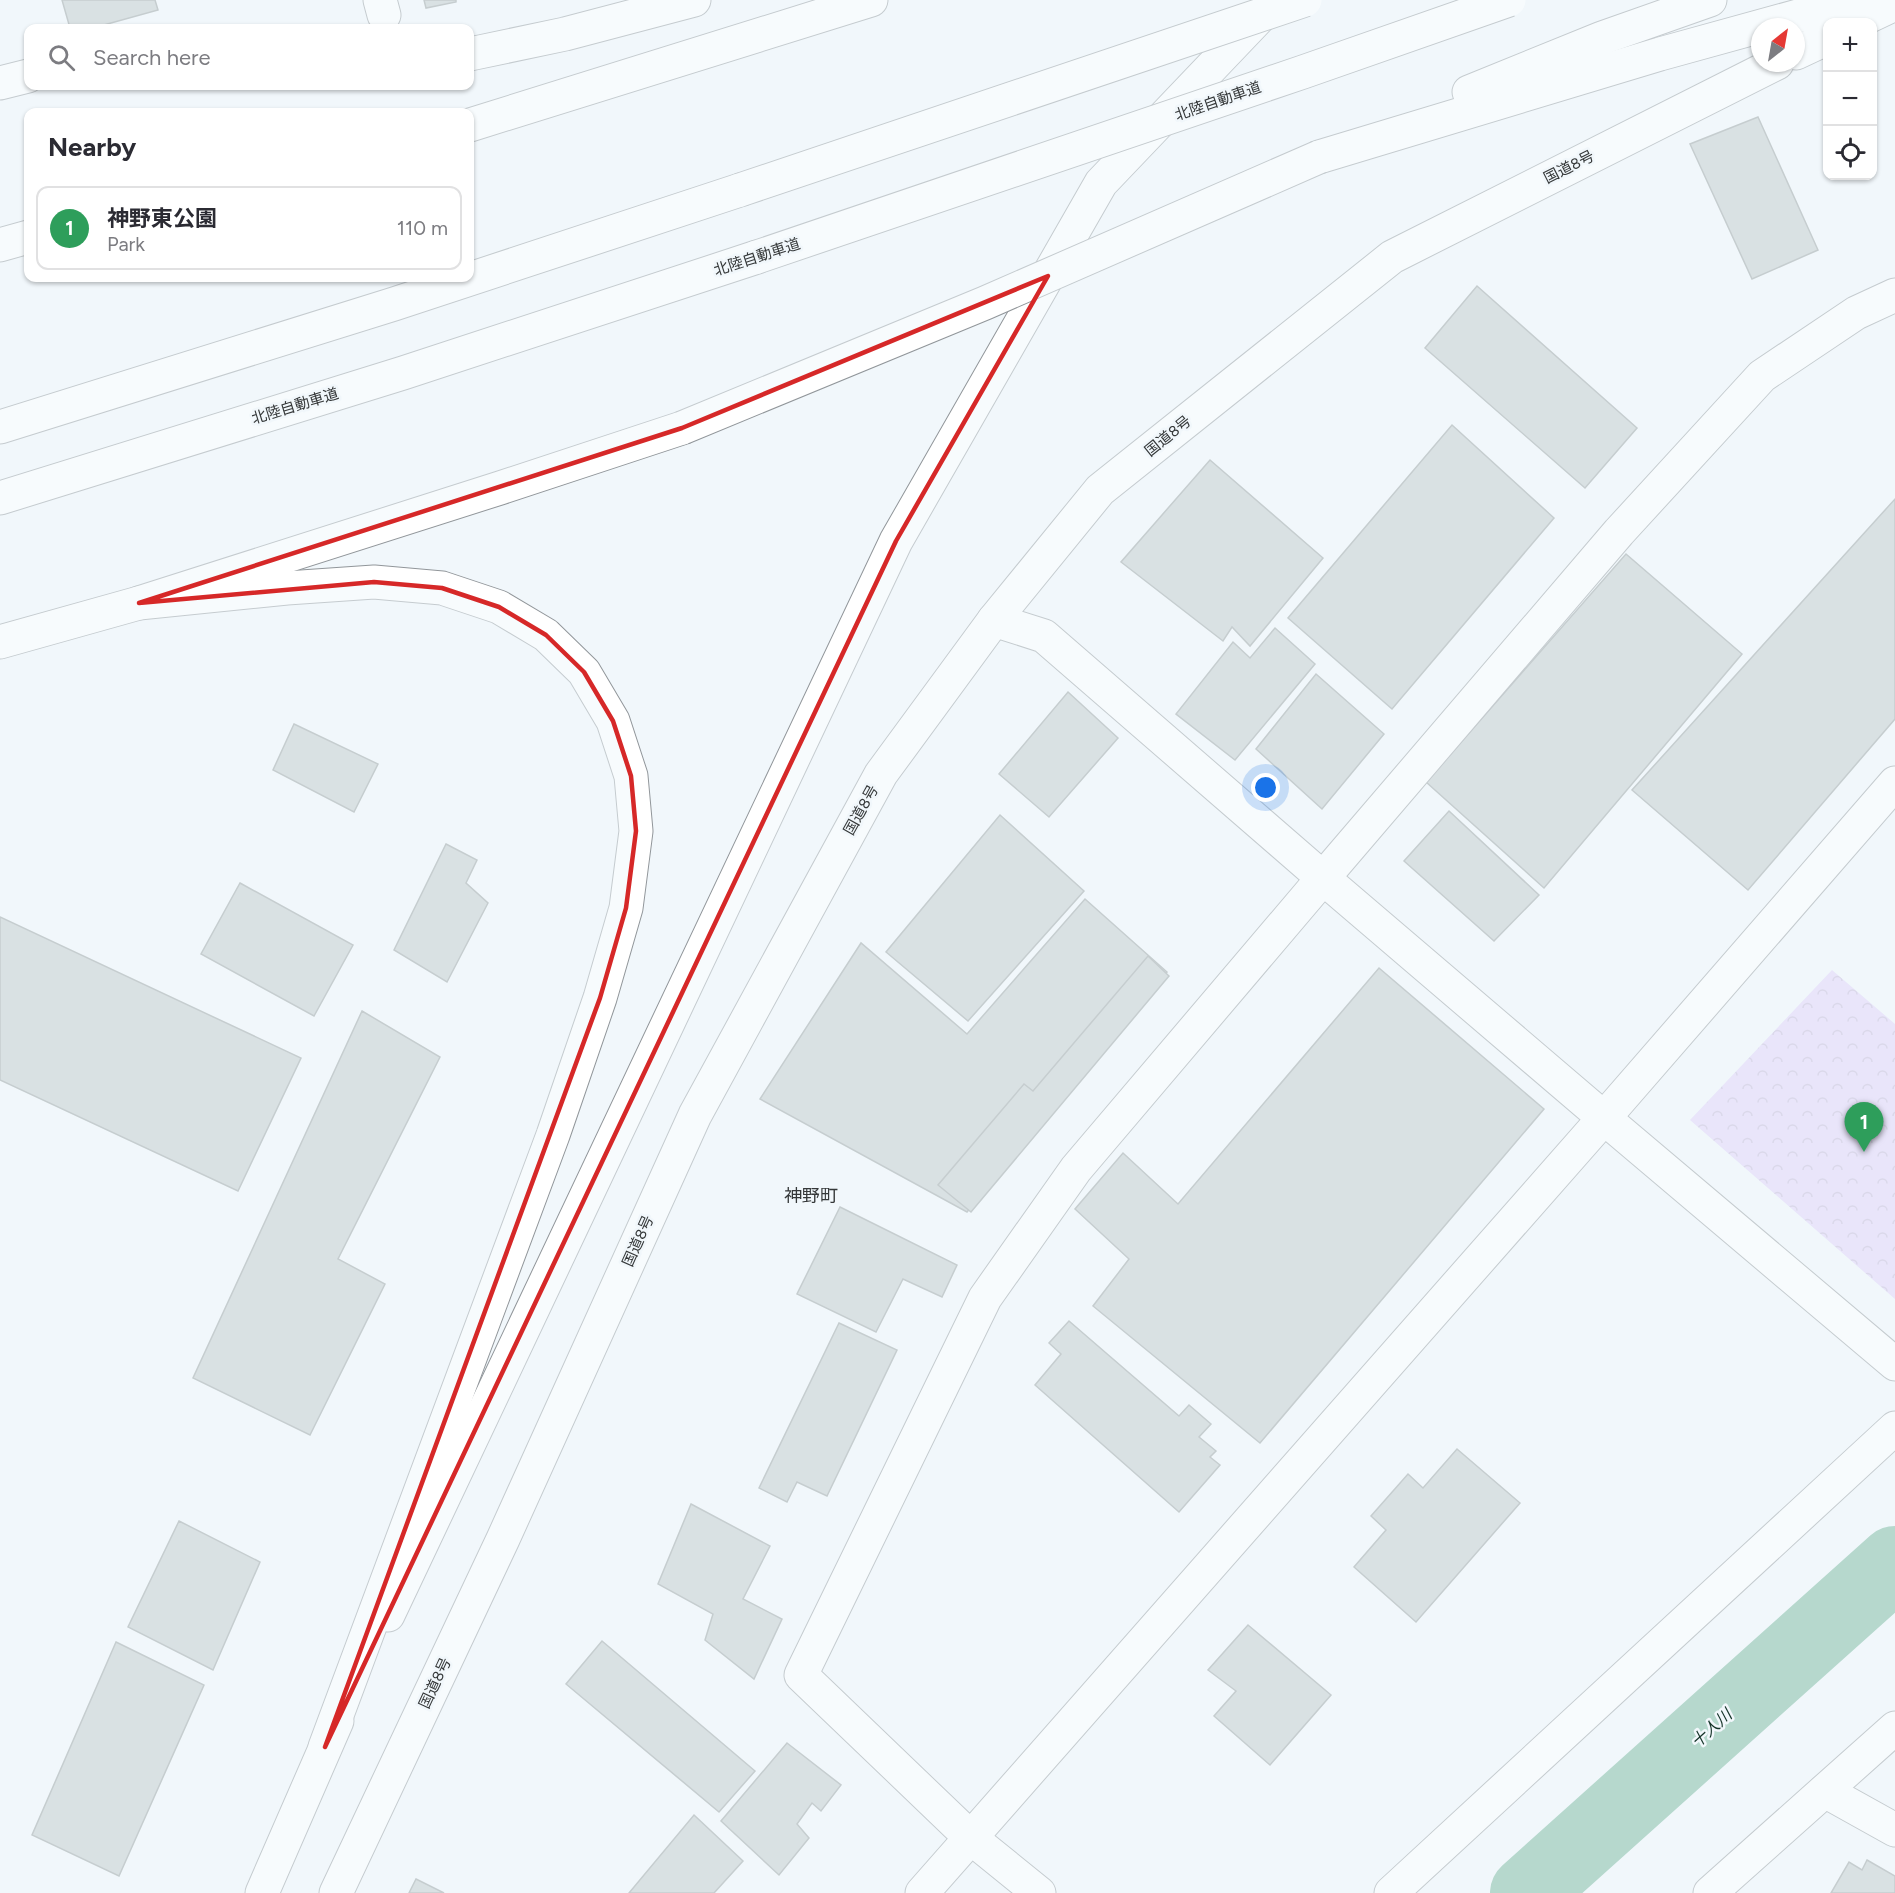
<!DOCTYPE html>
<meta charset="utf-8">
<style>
body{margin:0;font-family:Figtree,"Noto Sans JP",sans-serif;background:#f2f2f3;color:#2b2b33}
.controls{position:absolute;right:18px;top:18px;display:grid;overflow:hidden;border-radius:12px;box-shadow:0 2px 4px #0004}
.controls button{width:54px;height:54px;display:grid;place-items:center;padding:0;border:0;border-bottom:2px solid #e1e1e2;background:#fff;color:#2b2b33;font:30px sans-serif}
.compass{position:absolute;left:1751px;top:18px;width:54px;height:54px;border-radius:50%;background:#fff;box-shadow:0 2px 4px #0004;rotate:31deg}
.you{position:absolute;left:1266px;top:788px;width:21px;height:21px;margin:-15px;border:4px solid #fff;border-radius:50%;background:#1a73e8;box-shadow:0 0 0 9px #1a73e833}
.badge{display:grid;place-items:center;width:39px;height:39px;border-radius:50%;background:#75502c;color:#fff;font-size:20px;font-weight:700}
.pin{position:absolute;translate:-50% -50px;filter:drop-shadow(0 2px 3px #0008)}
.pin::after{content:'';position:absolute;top:32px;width:21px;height:18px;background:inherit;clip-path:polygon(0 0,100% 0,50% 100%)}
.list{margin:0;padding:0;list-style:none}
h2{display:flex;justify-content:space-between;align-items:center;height:78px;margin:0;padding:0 24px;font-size:26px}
h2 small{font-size:20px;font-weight:400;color:#7c7c81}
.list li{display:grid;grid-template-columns:39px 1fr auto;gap:18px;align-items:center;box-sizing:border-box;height:84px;margin:0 12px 12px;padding:0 12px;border:2px solid #e1e1e2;border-radius:12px}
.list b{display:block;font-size:22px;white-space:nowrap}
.list p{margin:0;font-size:20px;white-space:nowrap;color:#7c7c81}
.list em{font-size:20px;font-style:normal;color:#7c7c81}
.icon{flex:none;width:33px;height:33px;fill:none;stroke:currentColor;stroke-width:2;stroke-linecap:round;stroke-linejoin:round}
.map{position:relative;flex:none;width:1895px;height:1893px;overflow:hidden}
.search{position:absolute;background:#fff;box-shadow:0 2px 4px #0004;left:24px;top:24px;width:450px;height:66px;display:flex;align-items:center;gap:15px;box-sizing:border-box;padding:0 21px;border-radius:12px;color:#7c7c81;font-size:22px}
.panel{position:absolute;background:#fff;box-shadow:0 2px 4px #0004;left:24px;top:108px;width:450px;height:174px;border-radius:12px}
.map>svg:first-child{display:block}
.forest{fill:url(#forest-crowns)}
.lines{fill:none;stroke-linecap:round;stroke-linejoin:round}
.river{stroke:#6fb196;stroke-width:74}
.building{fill:#bdc5c6;stroke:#929a9a;stroke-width:1.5}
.minor-casing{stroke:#91969a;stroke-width:35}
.trunk-casing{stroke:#91969a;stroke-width:35}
.motorway-casing{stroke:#91969a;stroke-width:35}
.minor{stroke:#fff;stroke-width:33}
.trunk{stroke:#fff;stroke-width:33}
.motorway{stroke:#fff;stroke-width:33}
.motorway-bridge-casing{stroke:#91969a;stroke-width:35;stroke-linecap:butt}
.motorway-bridge{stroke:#fff;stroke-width:33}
.marked{fill:none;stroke:#d62828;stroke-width:4.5;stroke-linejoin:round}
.labels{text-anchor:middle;stroke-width:5;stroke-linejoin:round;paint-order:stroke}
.street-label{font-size:15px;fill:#353839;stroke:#f1f7fb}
.water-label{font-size:16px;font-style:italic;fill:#143328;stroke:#f1f7fb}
.quarter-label{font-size:18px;fill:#353839;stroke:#f1f7fb}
</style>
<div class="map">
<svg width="1895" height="1893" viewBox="0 0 1895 1893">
<defs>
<pattern id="forest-crowns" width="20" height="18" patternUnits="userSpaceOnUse" patternTransform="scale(1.5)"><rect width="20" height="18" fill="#dfcef8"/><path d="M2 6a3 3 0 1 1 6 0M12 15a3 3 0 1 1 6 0" fill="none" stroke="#c0b2d5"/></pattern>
</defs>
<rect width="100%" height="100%" fill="#f1f7fb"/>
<path class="forest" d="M1832,970L1895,1024V1299L1690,1120Z"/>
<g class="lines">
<path class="river" d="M1527,1893L1895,1563"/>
</g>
<g class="building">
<path d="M62,0H155L158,10L93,28H70Z"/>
<path d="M424,0H456V2L426,8Z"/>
<path d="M1758,117L1818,250L1752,279L1690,144Z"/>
<path d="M1477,286L1637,428L1585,488L1425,348Z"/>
<path d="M1452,425L1554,518L1392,709L1288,618Z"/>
<path d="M1210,460L1323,558L1250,646L1232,627L1223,641L1121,562Z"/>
<path d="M1895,499V719L1748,890L1632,790Z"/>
<path d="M1626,554L1742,654L1544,888L1426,782Z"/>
<path d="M1275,628L1315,664L1235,760L1176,714L1233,642L1250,658Z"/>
<path d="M1316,674L1384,734L1322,809L1256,749Z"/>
<path d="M1068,692L1118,738L1049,817L999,774Z"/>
<path d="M294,724L378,764L354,812L273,770Z"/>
<path d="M1449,811L1539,895L1494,941L1404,861Z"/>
<path d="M1000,815L1084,891L968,1021L886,952Z"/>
<path d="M446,844L477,860L466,883L488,903L447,982L394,950Z"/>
<path d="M240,883L353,945L314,1016L201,954Z"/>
<path d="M1085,899L1167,972L967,1212L760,1099L861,943L967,1034Z"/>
<path d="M0,917L301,1058L238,1191L0,1080Z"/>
<path d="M1148,956L1169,976L971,1212L938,1185L1024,1084L1033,1091Z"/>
<path d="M1379,968L1544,1109L1260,1443L1093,1306L1129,1259L1075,1209L1123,1153L1178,1204Z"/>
<path d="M362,1011L440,1057L338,1259L385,1284L310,1435L193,1378Z"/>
<path d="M840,1207L957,1265L942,1297L903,1279L876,1332L797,1294Z"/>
<path d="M1069,1321L1179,1416L1189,1405L1211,1424L1199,1437L1216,1451L1210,1457L1220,1465L1179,1512L1035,1385L1061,1354L1049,1343Z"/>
<path d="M839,1323L897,1350L827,1496L797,1482L787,1502L759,1488Z"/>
<path d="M1457,1449L1520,1503L1416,1622L1354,1567L1386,1530L1371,1516L1408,1474L1423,1488Z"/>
<path d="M691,1504L770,1546L743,1599L782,1619L754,1679L705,1640L713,1614L658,1584Z"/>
<path d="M179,1521L260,1562L213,1670L128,1627Z"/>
<path d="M1248,1625L1331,1695L1270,1765L1214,1716L1236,1691L1208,1670Z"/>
<path d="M602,1641L755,1771L719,1812L566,1684Z"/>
<path d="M116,1642L204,1685L119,1876L32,1835Z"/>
<path d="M787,1743L841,1785L821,1811L812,1803L797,1824L809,1838L779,1875L721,1821Z"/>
<path d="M694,1815L743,1861L714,1893H629Z"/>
<path d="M1867,1860L1895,1876V1893H1831L1849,1862L1862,1870Z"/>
<path d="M416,1879L444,1893H409Z"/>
</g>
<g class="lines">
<g class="minor-casing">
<g id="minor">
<path d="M380,0L384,15"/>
<path d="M470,54L565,34L694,0"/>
<path d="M0,83L28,76"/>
<path d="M994,620L1044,636L1323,878L1619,532L1762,376L1856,313L1895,295"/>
<path d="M1825,1791L1895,1830"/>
<path d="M922,1893L1604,1118L1895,783"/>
<path d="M1039,1893L971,1838L801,1675L985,1298L1076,1169L1323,878L1604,1118L1895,1364"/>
<path d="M1391,1893L1895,1428"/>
<path d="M1710,1893L1895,1728"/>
</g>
</g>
<g class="trunk-casing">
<g id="trunk">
<path d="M1857,22L1895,4"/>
<path d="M1796,53L1828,38"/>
<path d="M388,1615L896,541L1101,183L1267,9"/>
<path d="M262,1893L337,1721"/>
<path d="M336,1893L503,1539L695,1115L881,774L994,620L1100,490L1392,257L1777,63"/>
</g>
</g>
<g class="motorway-casing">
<g id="motorway">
<path d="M1469,92L1602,38L1710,0"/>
<path d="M470,125L871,0"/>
<path d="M1319,157L1660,54L1856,0"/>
<path d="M0,245L28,237"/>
<path d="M0,427L394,304L740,190"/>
<path d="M0,498L403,373L757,257"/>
<path d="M139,603L287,588L374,582L442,588L499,607L546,635L584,672L613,721L631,776L636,831L626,908L600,998L553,1135L325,1747"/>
<path d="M0,642L139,603L500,488L682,428"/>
</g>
</g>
<use href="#minor" class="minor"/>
<use href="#trunk" class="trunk"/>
<use href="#motorway" class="motorway"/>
<g class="motorway-bridge-casing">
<g id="motorway-bridge">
<path d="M740,190L1305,0"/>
<path d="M757,257L1303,72L1509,0"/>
<path d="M682,428L985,303L1319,157"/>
</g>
</g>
<use href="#motorway-bridge" class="motorway-bridge"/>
</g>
<path d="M0 0H1895V1893H0ZM1048,276L896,541L325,1747L600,998L626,908L636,831L631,776L613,721L584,672L546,635L499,607L442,588L374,582L139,603L682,428Z" fill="#f1f7fb" fill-opacity=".55" fill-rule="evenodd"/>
<path class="marked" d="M1048,276L896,541L325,1747L600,998L626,908L636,831L631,776L613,721L584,672L546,635L499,607L442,588L374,582L139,603L682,428Z"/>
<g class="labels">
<g class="street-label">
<text transform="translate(1218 101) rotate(-19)" y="5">北陸自動車道</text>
<text transform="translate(1569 167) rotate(-27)" y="5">国道8号</text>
<text transform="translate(757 257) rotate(-18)" y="5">北陸自動車道</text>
<text transform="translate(295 406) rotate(-17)" y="5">北陸自動車道</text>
<text transform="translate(1168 436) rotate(-39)" y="5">国道8号</text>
<text transform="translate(861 810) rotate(-61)" y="5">国道8号</text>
<text transform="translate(638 1241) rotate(-66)" y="5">国道8号</text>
<text transform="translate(435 1683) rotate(-65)" y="5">国道8号</text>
</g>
<g class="water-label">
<text transform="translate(1711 1728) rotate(-42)" y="6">十人川</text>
</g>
<g class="quarter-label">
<text x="811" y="1202">神野町</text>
</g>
</g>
</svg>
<div class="controls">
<button>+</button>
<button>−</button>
<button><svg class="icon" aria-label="locate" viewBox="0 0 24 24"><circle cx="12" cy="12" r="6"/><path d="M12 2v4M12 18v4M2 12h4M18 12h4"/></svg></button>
</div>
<svg class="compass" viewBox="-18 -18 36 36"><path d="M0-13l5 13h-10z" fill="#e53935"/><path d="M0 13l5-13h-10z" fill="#7c7c81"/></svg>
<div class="you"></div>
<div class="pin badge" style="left:1864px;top:1152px;background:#2e9e5b">1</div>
<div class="search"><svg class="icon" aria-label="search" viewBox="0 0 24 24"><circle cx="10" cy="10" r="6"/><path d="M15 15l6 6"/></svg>Search here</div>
<section class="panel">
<h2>Nearby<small></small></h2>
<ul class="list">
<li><span class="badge" style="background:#2e9e5b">1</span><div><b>神野東公園</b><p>Park</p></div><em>110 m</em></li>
</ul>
</section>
</div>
